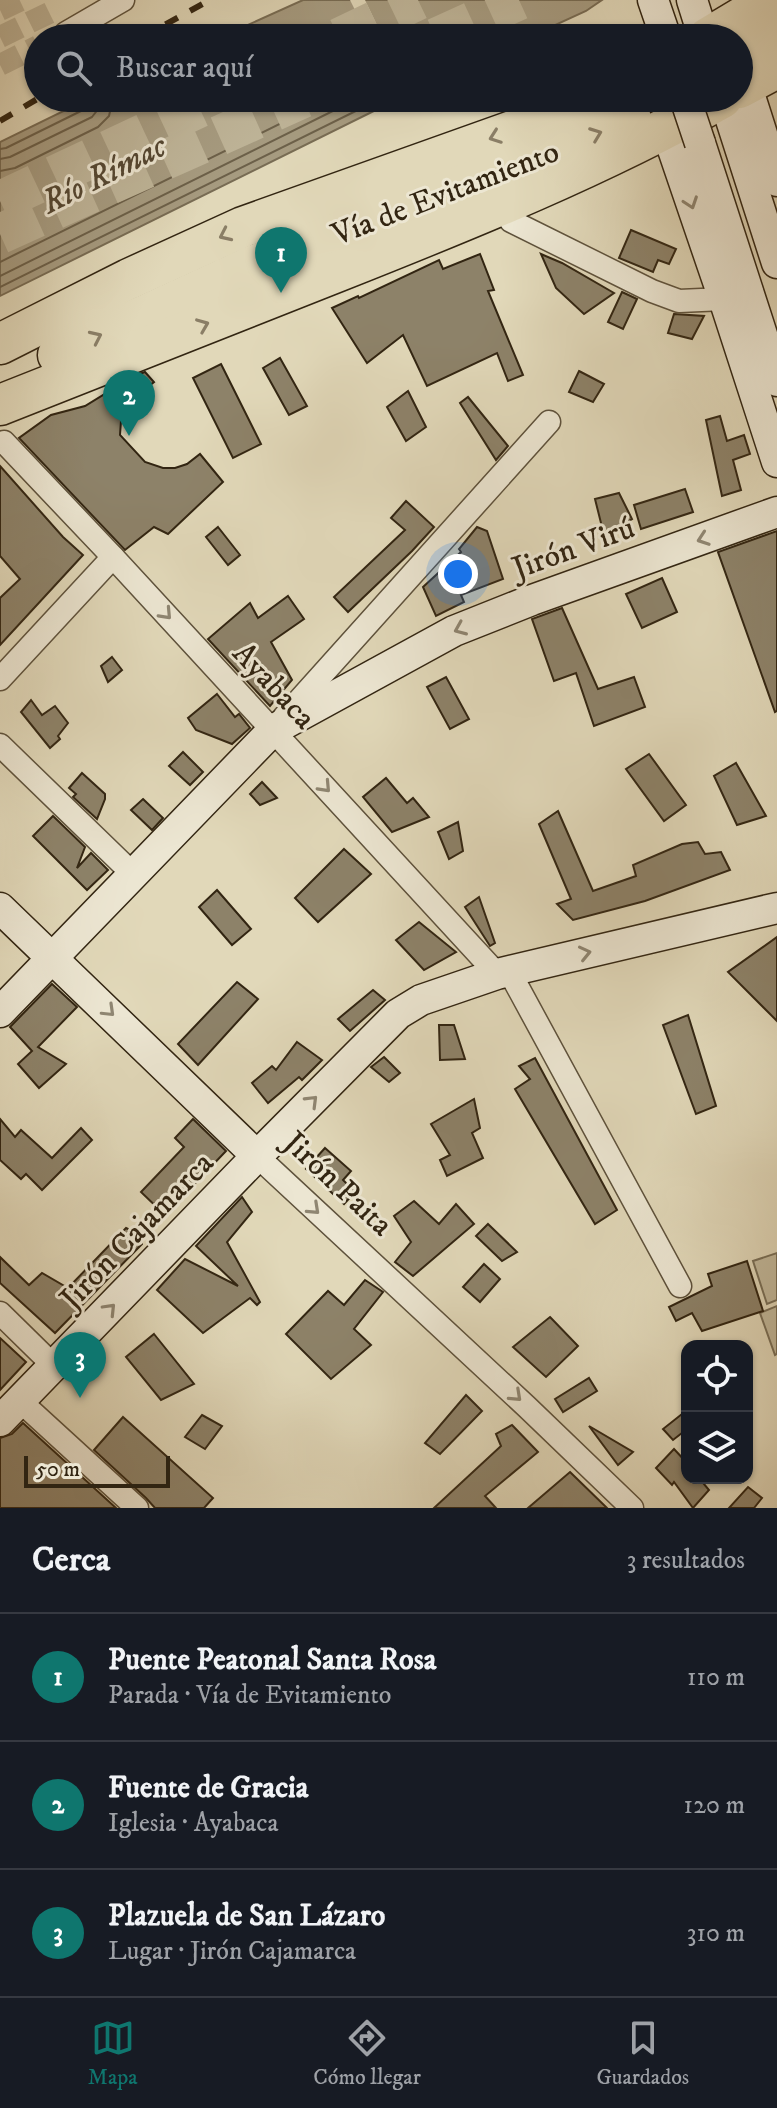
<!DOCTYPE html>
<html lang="es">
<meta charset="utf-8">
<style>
body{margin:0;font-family:"IM FELL DW Pica",serif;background:#242831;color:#f1f3f6}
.controls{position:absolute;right:24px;bottom:24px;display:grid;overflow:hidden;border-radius:16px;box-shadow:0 2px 6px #0004}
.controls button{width:72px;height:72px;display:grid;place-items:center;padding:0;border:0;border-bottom:2px solid #363941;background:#171b24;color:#f1f3f6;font:40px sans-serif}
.scale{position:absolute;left:24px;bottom:20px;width:146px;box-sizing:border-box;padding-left:8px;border:4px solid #322512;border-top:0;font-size:22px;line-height:28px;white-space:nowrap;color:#322512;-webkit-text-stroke:6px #ece6d2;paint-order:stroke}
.you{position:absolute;left:458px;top:574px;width:28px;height:28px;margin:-20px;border:6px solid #fff;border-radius:50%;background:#1a73e8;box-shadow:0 0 0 12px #1a73e833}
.badge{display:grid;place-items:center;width:52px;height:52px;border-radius:50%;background:#0f766e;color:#fff;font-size:26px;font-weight:700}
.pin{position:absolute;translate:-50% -66px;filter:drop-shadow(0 2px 4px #0008)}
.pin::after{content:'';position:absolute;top:42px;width:28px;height:24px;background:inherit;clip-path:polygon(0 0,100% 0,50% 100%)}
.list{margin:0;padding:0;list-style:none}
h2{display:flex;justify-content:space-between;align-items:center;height:104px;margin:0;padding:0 32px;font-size:34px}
h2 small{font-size:26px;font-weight:400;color:#9ea1a6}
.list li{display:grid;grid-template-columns:52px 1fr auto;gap:24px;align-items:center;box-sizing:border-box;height:128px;padding:0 32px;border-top:2px solid #363941}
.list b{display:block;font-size:30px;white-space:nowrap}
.list p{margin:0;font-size:26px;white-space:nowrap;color:#9ea1a6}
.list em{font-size:26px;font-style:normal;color:#9ea1a6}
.icon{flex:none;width:44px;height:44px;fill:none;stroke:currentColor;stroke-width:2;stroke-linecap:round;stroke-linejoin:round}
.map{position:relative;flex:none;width:777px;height:1508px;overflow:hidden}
.search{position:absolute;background:#171b24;box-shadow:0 2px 6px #0004;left:24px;right:24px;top:24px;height:88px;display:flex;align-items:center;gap:20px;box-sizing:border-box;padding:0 28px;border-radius:44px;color:#9ea1a6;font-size:30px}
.sheet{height:488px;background:#171b24}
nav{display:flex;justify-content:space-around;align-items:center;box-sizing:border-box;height:112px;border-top:2px solid #363941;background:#171b24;font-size:22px;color:#9ea1a6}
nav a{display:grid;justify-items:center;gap:4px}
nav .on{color:#0f766e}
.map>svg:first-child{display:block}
.green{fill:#c3ba9d;stroke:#7a7058;stroke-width:2}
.water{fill:#a69b80;stroke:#786c54;stroke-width:2}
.pier{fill:#e1d8b9}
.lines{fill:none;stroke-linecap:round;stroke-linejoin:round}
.shore{stroke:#6c6049;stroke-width:2}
.building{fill:#8d8269;stroke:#322512;stroke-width:2}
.street-tunnel{stroke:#beb498;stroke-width:22;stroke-dasharray:22 11;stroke-linecap:butt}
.highway-tunnel{stroke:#beb498;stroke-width:40;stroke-dasharray:40 20;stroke-linecap:butt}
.street-casing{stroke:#5e523c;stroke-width:25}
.secondary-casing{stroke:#322512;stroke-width:33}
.highway-casing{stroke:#322512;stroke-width:43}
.street{stroke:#ece6d2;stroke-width:22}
.secondary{stroke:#ece6d2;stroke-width:30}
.highway{stroke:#e1d8b9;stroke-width:40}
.rail{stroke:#322512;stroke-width:6;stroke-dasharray:14 14;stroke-linecap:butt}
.secondary-bridge-casing{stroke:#322512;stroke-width:33;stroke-linecap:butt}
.secondary-bridge{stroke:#ece6d2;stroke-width:30}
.oneway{stroke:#8a7e66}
.oneway2{stroke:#8f8672}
.labels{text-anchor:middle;stroke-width:6;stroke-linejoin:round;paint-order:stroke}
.street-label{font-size:32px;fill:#322512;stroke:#ece6d2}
.water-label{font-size:34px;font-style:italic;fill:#554833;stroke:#ece6d2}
</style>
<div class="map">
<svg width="777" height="1508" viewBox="0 0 777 1508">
<rect width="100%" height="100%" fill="#e1d8b9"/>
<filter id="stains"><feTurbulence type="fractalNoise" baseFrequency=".0025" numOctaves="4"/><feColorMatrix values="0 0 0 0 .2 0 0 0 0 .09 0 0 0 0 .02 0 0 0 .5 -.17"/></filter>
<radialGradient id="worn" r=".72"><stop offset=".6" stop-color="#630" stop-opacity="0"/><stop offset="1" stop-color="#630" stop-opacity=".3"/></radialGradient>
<g class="green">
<path d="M777,1253V1300L767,1304L753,1261Z"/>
<path d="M777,1306V1354L775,1355L760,1313Z"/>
</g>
<g class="water">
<path d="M303,0H602L586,11L527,38H219Z"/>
<path d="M90,98H400L0,296V142Z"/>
</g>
<path class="pier" d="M350,0H365L383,38H369Z"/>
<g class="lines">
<g class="shore">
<path d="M0,149L6,148L85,109L90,104L91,98"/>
<path d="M0,159L10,157L92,117L99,108L101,98"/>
<path d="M0,171L15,168L98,127L109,116L113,98"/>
<path d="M0,262L332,98"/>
<path d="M0,276L359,98"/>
<path d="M0,287L382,98"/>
</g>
</g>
<g class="building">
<path d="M631,230L676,249L669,264L658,260L653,272L619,258Z"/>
<path d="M480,254L494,290L488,291L523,375L508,381L497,353L427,386L403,335L367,363L332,308L358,296L359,298L439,260L443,269Z"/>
<path d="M541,254L562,263L614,293L584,314L556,288Z"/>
<path d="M622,292L637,299L623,329L608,322Z"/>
<path d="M674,314L704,316L692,339L668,333Z"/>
<path d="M280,358L307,406L289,415L263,368Z"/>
<path d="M221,364L261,444L233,458L193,378Z"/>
<path d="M579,371L604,384L593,402L569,392Z"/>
<path d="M145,372L154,382L122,407L120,435L145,462L163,468H175L187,464L200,454L223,482L168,534L154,527L125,550L19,438L51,415L85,406L134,376Z"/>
<path d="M408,391L426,427L406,441L387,407Z"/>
<path d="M468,397L508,446L496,460L460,403Z"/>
<path d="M720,416L727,441L744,435L750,454L733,460L741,490L722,496L706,420Z"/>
<path d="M0,466L63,537L83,555L0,645V598L20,579L0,556Z"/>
<path d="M685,489L693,512L641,529L634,505Z"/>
<path d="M619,493L632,519L604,535L595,499Z"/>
<path d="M406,501L434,527L412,551L348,612L334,597L405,530L391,518Z"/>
<path d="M218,527L240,555L228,565L206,537Z"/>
<path d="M477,527L487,531L503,579L461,595L464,602L436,616L423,587L461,552L459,549Z"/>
<path d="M777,531V711L775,712L718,552Z"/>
<path d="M662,578L677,612L642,628L626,594Z"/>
<path d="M288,596L304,619L271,642L292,680L270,706L208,639L250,603L258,618Z"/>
<path d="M562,608L598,689L634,677L645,707L594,726L576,673L554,681L532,619Z"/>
<path d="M112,657L122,670L108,682L101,666Z"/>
<path d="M446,677L469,719L450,729L427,687Z"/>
<path d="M217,694L235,717L239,714L250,728L232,744L196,730L188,718Z"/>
<path d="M31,700L42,715L55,706L68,723L58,736L60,739L50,748L21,712Z"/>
<path d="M183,752L203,772L190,785L169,766Z"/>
<path d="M649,754L686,805L664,821L626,769Z"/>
<path d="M736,763L766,816L737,825L714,776Z"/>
<path d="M82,773L105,794V799L97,819L73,797L76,794L69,788Z"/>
<path d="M386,778L407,803L413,798L429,817L392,832L363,797Z"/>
<path d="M262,782L277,798L260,805L250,794Z"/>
<path d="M143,799L163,818L152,830L131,810Z"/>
<path d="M558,811L593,891L636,876L633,865L682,844L698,842L705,854L721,852L730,870L645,901L573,920L557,904L571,899L539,824Z"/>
<path d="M53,816L85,847L77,868L91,853L108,870L87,890L33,836Z"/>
<path d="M458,822L463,851L449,859L438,832Z"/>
<path d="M344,849L371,874L318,922L295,898Z"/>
<path d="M217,890L251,929L232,945L199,907Z"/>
<path d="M479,897L495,943L490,946L465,907Z"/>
<path d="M419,922L456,952L424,970L396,940Z"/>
<path d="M777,937V1021L728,972Z"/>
<path d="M237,982L258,999L198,1065L178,1044Z"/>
<path d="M52,984L77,1007L38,1047L66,1064L39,1088L18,1064L32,1051L10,1027Z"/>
<path d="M373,990L385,1000L350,1031L338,1019Z"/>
<path d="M688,1015L716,1106L696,1114L663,1025Z"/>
<path d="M439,1025H454L465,1059L440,1060Z"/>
<path d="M297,1042L322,1060L302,1080L299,1077L268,1103L252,1083L272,1066L276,1070Z"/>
<path d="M384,1057L400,1073L389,1082L371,1067Z"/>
<path d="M535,1058L617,1210L595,1224L515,1089L530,1079L519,1066Z"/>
<path d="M474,1099L480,1128L472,1133L483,1158L447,1176L440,1160L450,1155L431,1124Z"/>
<path d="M0,1119L15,1137L21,1130L52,1158L81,1128L92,1140L42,1190L26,1174L21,1179L0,1160Z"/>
<path d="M193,1119L226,1151L165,1215L141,1192L184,1147L175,1138Z"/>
<path d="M325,1148L351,1171L343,1180L355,1192L344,1204L306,1169Z"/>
<path d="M242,1197L252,1212L227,1242L260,1302L257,1305L250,1298L203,1333L157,1290L185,1259L238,1286L196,1246Z"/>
<path d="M414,1201L439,1224L456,1204L474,1224L413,1276L395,1262L411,1242L394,1216Z"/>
<path d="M488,1224L517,1252L502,1261L476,1236Z"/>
<path d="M126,1228L142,1236V1244L55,1333L0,1283V1257L29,1285L42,1273L68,1288Z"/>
<path d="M747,1261L763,1311L702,1331L692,1313L676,1321L669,1307L712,1286L708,1274Z"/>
<path d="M484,1264L500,1279L480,1302L463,1287Z"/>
<path d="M365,1280L383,1292L354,1329L371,1345L331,1379L286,1334L328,1291L344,1305Z"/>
<path d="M550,1317L578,1346L546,1377L513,1347Z"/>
<path d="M154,1334L194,1384L161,1400L126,1357Z"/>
<path d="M0,1338L26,1362L0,1390Z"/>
<path d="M589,1378L597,1391L563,1412L555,1399Z"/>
<path d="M466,1395L482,1411L440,1454L425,1443Z"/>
<path d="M687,1410V1429L673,1440L663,1429Z"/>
<path d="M202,1415L222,1426L205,1449L185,1437Z"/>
<path d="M123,1417L213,1498L204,1508H155L146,1498L94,1450Z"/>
<path d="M23,1423L116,1508H0V1438L12,1434Z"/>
<path d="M512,1425L538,1452L485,1496L496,1508H434L501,1446L496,1434Z"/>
<path d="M589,1426L633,1452L618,1465Z"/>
<path d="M674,1449L687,1463V1478H699L709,1490L693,1508L674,1482L672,1485L656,1468Z"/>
<path d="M570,1472L607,1508H528Z"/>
<path d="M748,1487L762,1498L754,1508H729Z"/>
</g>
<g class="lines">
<g class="street-tunnel">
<path d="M0,10L21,0"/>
<path d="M0,37L53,11"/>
<path d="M0,65L38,46"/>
</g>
<g class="highway-tunnel">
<path d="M339,38L418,0"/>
<path d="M436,38L519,0"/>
<path d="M0,201L220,98"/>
<path d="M0,234L303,98"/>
</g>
<g class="street-casing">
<g id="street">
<path d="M66,33L123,0"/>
<path d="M511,221L652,291L679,301L724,299"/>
<path d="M4,442L113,557L497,974"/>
<path d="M0,679L113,557"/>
<path d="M284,717L549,422"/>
<path d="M0,745L133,874"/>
<path d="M509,971L680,1286"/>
<path d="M257,1156L527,1407L632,1508"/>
<path d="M0,1313L54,1366"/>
<path d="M20,1401L137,1508"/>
</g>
</g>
<g class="secondary-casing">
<g id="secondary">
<path d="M653,0L666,38"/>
<path d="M692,0L704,38"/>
<path d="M746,84L777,181"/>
<path d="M724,98L777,263"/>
<path d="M666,129L724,299L777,462"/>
<path d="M700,143L777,381"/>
<path d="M0,908L257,1156"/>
<path d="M0,1012L273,730L454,631L532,600L777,512"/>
<path d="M0,1421L257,1156L398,1014L421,1000L497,974L777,908"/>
</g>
</g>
<g class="highway-casing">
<g id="highway">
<path d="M708,38L771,0"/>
<path d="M739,57L777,34"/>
<path d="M739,88L777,68"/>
<path d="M0,344L129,279L243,227L518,129L594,98"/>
<path d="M58,355L252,266L611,128L631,119"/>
<path d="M0,405C113,360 226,315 339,271C470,219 599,167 722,98"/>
</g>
</g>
<use href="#street" class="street"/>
<use href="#secondary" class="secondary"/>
<use href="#highway" class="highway"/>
<g class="rail">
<path d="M141,38L210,0"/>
<path d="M0,121L39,98"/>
</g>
<g class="secondary-bridge-casing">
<path id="secondary-bridge" d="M685,98L700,143"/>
</g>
<use href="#secondary-bridge" class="secondary-bridge"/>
</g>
<defs><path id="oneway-chevron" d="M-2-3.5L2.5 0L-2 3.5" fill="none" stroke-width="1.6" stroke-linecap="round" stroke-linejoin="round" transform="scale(2)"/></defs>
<g class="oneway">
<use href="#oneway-chevron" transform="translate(596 134) rotate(-21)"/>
<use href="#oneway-chevron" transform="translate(495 137) rotate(160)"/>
<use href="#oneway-chevron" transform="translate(225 235) rotate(155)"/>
<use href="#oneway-chevron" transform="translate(203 325) rotate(-22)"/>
<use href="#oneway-chevron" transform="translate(96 337) rotate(-25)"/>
</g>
<g class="oneway2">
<use href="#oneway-chevron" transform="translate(691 203) rotate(71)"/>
<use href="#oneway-chevron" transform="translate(703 539) rotate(161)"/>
<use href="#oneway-chevron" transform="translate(166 614) rotate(47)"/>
<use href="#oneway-chevron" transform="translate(460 629) rotate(157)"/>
<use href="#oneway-chevron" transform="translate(325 787) rotate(47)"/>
<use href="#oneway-chevron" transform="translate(585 953) rotate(-13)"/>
<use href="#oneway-chevron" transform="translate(109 1011) rotate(44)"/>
<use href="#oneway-chevron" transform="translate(312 1101) rotate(-45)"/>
<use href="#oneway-chevron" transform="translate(314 1209) rotate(43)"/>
<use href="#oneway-chevron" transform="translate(110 1309) rotate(-46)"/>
<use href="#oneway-chevron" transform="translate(516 1396) rotate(43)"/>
</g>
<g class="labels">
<g class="street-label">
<text transform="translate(445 192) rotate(-21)" y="11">Vía de Evitamiento</text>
<text transform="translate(573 547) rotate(-20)" y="11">Jirón Virú</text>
<text transform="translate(275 685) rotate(47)" y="11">Ayabaca</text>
<text transform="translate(339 1183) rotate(43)" y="11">Jirón Paita</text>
<text transform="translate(136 1230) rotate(-46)" y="11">Jirón Cajamarca</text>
</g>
<g class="water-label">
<text transform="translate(103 173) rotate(-27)" y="12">Río Rímac</text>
</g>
</g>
<rect width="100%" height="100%" filter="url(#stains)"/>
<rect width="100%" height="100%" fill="url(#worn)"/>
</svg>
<div class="controls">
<button><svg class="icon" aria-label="locate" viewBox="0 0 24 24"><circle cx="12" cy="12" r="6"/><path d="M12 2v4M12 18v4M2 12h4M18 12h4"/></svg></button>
<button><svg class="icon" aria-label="layers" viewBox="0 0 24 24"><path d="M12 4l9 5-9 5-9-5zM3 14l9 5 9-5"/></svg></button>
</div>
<div class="scale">50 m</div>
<div class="you"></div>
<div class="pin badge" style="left:281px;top:293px">1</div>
<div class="pin badge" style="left:129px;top:436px">2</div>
<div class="pin badge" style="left:80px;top:1398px">3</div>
<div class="search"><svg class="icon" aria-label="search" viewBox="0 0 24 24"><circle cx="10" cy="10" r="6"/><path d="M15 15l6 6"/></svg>Buscar aquí</div>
</div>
<section class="sheet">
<h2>Cerca<small>3 resultados</small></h2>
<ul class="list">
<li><span class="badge">1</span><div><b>Puente Peatonal Santa Rosa</b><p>Parada · Vía de Evitamiento</p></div><em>110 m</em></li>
<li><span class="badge">2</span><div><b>Fuente de Gracia</b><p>Iglesia · Ayabaca</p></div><em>120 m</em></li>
<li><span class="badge">3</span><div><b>Plazuela de San Lázaro</b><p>Lugar · Jirón Cajamarca</p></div><em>310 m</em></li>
</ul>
</section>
<nav>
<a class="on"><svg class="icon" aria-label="map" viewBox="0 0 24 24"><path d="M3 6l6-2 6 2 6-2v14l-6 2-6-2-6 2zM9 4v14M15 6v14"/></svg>Mapa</a>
<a><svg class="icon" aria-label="directions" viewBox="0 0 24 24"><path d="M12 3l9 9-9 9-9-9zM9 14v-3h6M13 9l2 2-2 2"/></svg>Cómo llegar</a>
<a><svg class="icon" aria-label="saved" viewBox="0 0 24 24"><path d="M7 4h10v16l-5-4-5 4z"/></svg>Guardados</a>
</nav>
